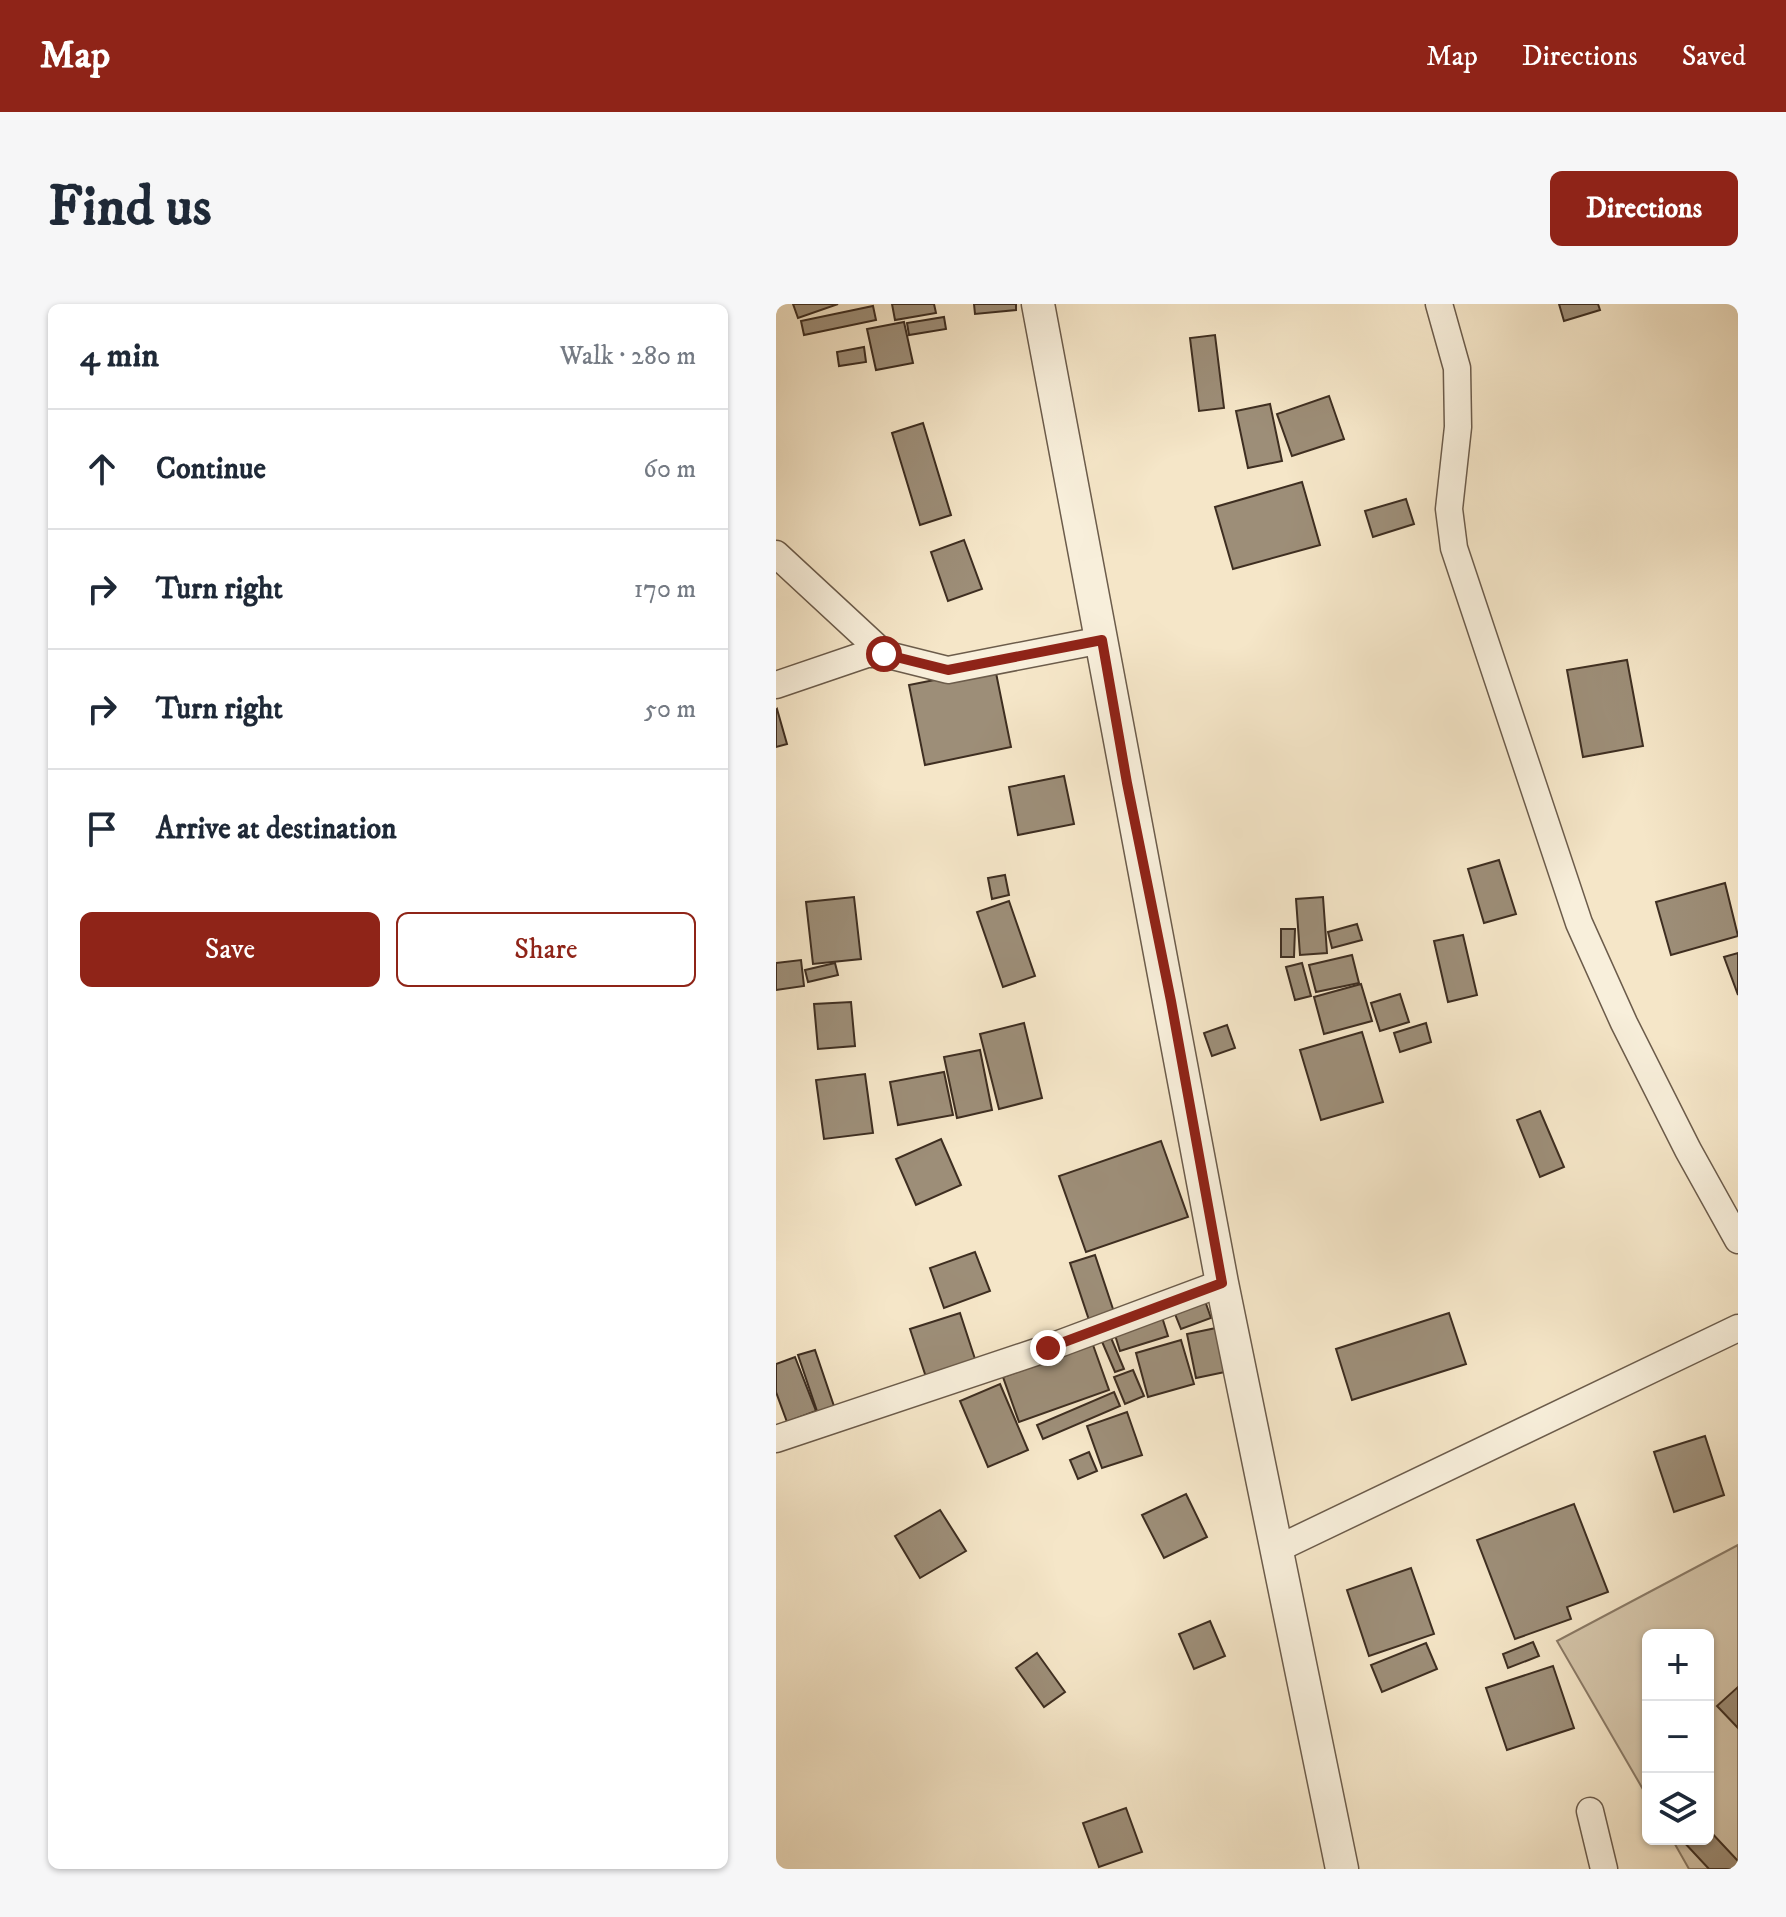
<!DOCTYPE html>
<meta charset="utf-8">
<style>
body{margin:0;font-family:"IM FELL DW Pica",serif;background:#f6f6f7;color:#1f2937}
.controls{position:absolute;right:24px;bottom:24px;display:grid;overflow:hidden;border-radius:12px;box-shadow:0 2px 6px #0004}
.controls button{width:72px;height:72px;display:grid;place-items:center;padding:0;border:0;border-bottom:2px solid #e0e1e3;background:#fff;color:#1f2937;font:40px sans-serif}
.stop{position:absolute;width:24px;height:24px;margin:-18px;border:6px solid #8f2418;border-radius:50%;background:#fff}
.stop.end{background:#8f2418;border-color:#fff;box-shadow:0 2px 8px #0008}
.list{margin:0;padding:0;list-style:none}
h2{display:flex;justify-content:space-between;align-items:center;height:104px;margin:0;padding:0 32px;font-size:34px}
h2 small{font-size:26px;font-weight:400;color:#747a83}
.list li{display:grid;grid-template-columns:52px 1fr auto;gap:24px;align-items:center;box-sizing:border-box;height:120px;padding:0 32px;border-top:2px solid #e0e1e3}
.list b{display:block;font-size:30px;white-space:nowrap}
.list em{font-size:26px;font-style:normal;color:#747a83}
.actions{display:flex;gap:16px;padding:24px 32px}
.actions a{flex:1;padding:18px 0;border:2px solid #8f2418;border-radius:12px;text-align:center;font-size:28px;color:#8f2418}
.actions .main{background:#8f2418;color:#fff}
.icon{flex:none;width:44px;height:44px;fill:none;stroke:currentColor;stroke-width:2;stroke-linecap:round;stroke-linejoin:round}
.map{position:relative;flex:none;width:962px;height:1565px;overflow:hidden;border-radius:12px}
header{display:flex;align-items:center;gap:48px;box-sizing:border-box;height:112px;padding:0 40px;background:#8f2418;color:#fff}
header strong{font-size:38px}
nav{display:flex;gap:44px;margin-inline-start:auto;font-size:28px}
.intro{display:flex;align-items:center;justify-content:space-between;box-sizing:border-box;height:192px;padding:0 48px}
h1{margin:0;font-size:56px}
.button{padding:20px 36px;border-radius:12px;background:#8f2418;color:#fff;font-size:28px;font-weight:700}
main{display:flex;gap:48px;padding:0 48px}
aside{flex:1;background:#fff;border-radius:12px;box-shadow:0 2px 6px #0004}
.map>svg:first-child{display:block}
.green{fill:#d6c7ac;stroke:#8a7a66;stroke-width:2}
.building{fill:#9d8e78;stroke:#3e2e21;stroke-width:2}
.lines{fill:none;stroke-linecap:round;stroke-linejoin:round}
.minor-casing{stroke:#6c5c4b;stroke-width:29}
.tertiary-casing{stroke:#6c5c4b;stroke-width:35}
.minor{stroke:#f8efdb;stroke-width:26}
.tertiary{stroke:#f8efdb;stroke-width:32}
.route{stroke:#8f2418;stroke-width:10}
</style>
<header>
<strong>Map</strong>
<nav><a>Map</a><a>Directions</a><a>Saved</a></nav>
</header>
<div class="intro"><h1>Find us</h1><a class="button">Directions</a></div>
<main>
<aside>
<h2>4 min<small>Walk · 280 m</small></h2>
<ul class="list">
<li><svg class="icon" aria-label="ahead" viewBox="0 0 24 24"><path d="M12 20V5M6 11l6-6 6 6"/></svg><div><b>Continue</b></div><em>60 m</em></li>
<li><svg class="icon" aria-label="right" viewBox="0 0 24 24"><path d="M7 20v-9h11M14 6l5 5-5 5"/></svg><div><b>Turn right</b></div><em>170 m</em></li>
<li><svg class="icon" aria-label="right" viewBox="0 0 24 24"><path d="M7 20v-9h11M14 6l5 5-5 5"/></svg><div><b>Turn right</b></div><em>50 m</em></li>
<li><svg class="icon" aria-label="arrive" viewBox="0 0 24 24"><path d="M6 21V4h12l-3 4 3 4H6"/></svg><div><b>Arrive at destination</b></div></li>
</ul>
<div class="actions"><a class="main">Save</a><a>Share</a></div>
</aside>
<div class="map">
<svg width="962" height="1565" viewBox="0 0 962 1565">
<rect width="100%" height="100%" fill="#f5e6c8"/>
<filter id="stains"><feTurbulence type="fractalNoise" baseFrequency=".0025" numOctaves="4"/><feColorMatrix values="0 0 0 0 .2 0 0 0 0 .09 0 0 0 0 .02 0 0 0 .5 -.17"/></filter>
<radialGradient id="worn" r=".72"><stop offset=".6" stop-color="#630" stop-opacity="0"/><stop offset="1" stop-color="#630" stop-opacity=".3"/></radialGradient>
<path class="green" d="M962,1241V1565H913L896,1535H932V1331H872V1494L781,1337Z"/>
<g class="building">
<path d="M17,0H62L22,14Z"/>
<path d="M116,0H158L160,9L119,16Z"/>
<path d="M198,0H240V6L199,10Z"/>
<path d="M783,0H822L824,6L788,17Z"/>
<path d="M97,2L100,16L28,31L25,17Z"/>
<path d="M168,13L170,25L133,31L131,19Z"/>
<path d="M128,18L137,59L100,66L91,25Z"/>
<path d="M439,31L448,104L423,107L414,34Z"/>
<path d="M88,43L90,58L63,62L61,48Z"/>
<path d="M553,92L568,135L516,152L501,110Z"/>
<path d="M494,100L506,157L472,164L460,107Z"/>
<path d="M147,119L175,211L144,221L116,129Z"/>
<path d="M526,178L544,241L457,265L439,203Z"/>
<path d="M630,195L638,220L597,233L589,207Z"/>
<path d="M188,236L206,285L172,297L155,248Z"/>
<path d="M851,356L867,442L807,453L791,366Z"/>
<path d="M219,364L235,443L149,461L133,381Z"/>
<path d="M1,405L11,440L0,443V406Z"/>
<path d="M288,472L298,520L242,531L233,483Z"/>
<path d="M723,556L740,610L708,619L692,565Z"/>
<path d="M229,571L233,591L216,595L212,574Z"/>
<path d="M949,579L962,632L895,651L880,598Z"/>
<path d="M78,593L85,655L37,660L30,598Z"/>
<path d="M547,593L551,649L524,651L520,595Z"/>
<path d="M233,597L259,672L227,683L201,608Z"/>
<path d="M581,620L586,636L556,644L552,628Z"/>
<path d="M505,625H519L518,653H505Z"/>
<path d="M687,631L701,691L672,698L658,637Z"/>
<path d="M962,649V691L948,653Z"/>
<path d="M576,651L583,679L540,688L533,661Z"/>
<path d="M25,656L28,682L0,686V659Z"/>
<path d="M59,659L62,671L32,678L29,666Z"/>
<path d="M526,659L535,692L519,696L510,663Z"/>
<path d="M585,680L596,717L548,730L538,693Z"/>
<path d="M624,690L633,718L604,727L595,699Z"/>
<path d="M75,698L79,742L42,745L38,700Z"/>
<path d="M248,719L266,794L223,805L204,730Z"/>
<path d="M650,719L655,738L624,748L618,729Z"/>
<path d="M451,721L459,744L436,752L428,729Z"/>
<path d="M586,728L607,798L545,816L524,746Z"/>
<path d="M204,746L216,806L181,814L168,753Z"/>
<path d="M168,768L177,811L122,821L114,778Z"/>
<path d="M89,770L97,829L48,835L40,776Z"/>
<path d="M764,807L788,863L764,873L741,816Z"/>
<path d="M165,835L185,881L140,901L120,855Z"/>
<path d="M385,837L412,913L310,948L283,872Z"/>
<path d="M199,948L214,987L168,1004L154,964Z"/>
<path d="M319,951L341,1017L316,1025L294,959Z"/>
<path d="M428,994L435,1014L405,1025L397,1005Z"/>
<path d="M184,1009L200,1058L150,1073L134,1025Z"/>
<path d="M673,1009L690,1060L576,1096L560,1045Z"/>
<path d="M386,1013L392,1032L344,1047L338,1028Z"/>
<path d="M440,1024L449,1068L420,1074L411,1030Z"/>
<path d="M333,1029L348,1065L339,1068L324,1033Z"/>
<path d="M405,1036L418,1080L372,1093L360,1049Z"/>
<path d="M317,1041L333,1086L243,1118L227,1073Z"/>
<path d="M39,1046L59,1105L42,1110L22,1051Z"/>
<path d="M19,1053L40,1107L11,1118L0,1088V1060Z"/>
<path d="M357,1066L368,1092L349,1100L338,1073Z"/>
<path d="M224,1080L252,1146L212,1163L184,1097Z"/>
<path d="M338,1088L344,1102L267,1135L261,1121Z"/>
<path d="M351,1108L366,1151L326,1164L311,1122Z"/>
<path d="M929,1132L948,1191L898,1208L878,1148Z"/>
<path d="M313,1148L321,1167L302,1175L294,1156Z"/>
<path d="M410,1190L431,1233L388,1254L366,1211Z"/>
<path d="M798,1200L832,1288L791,1303L795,1315L739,1335L701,1236Z"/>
<path d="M164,1206L190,1247L144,1274L119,1232Z"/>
<path d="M635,1264L658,1330L593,1352L571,1286Z"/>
<path d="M434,1317L449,1352L418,1365L403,1330Z"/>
<path d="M757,1338L763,1352L732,1364L727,1350Z"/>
<path d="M650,1339L661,1365L606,1388L595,1361Z"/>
<path d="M261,1349L289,1388L268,1403L240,1364Z"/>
<path d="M777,1362L798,1424L731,1446L710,1384Z"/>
<path d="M962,1383V1424L941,1402Z"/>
<path d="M350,1504L366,1548L323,1563L307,1519Z"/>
<path d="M932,1525L962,1557V1565H933L905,1535H932Z"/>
</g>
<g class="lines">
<g class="minor-casing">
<g id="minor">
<path d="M663,0L681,64L682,123L673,205L678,244L803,619L848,719L912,846L962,936"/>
<path d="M0,250L108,350"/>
<path d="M0,381L91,350H108L172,366L326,336"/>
<path d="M0,1135L272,1044L446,979"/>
<path d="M501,1245L962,1024"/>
<path d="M814,1507L828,1565"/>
</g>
</g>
<g class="tertiary-casing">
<path id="tertiary" d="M262,0L446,979L566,1565"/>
</g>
<use href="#minor" class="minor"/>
<use href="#tertiary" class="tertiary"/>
</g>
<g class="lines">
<path class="route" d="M108,350L172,366L326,336L351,479L395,697L446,979L272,1044"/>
</g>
<rect width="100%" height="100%" filter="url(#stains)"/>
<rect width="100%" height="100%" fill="url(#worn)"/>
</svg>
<div class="controls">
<button>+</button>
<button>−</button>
<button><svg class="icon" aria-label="layers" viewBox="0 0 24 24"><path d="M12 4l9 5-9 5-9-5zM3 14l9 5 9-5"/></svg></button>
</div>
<div class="stop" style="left:108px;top:350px"></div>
<div class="stop end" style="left:272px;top:1044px"></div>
</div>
</main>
